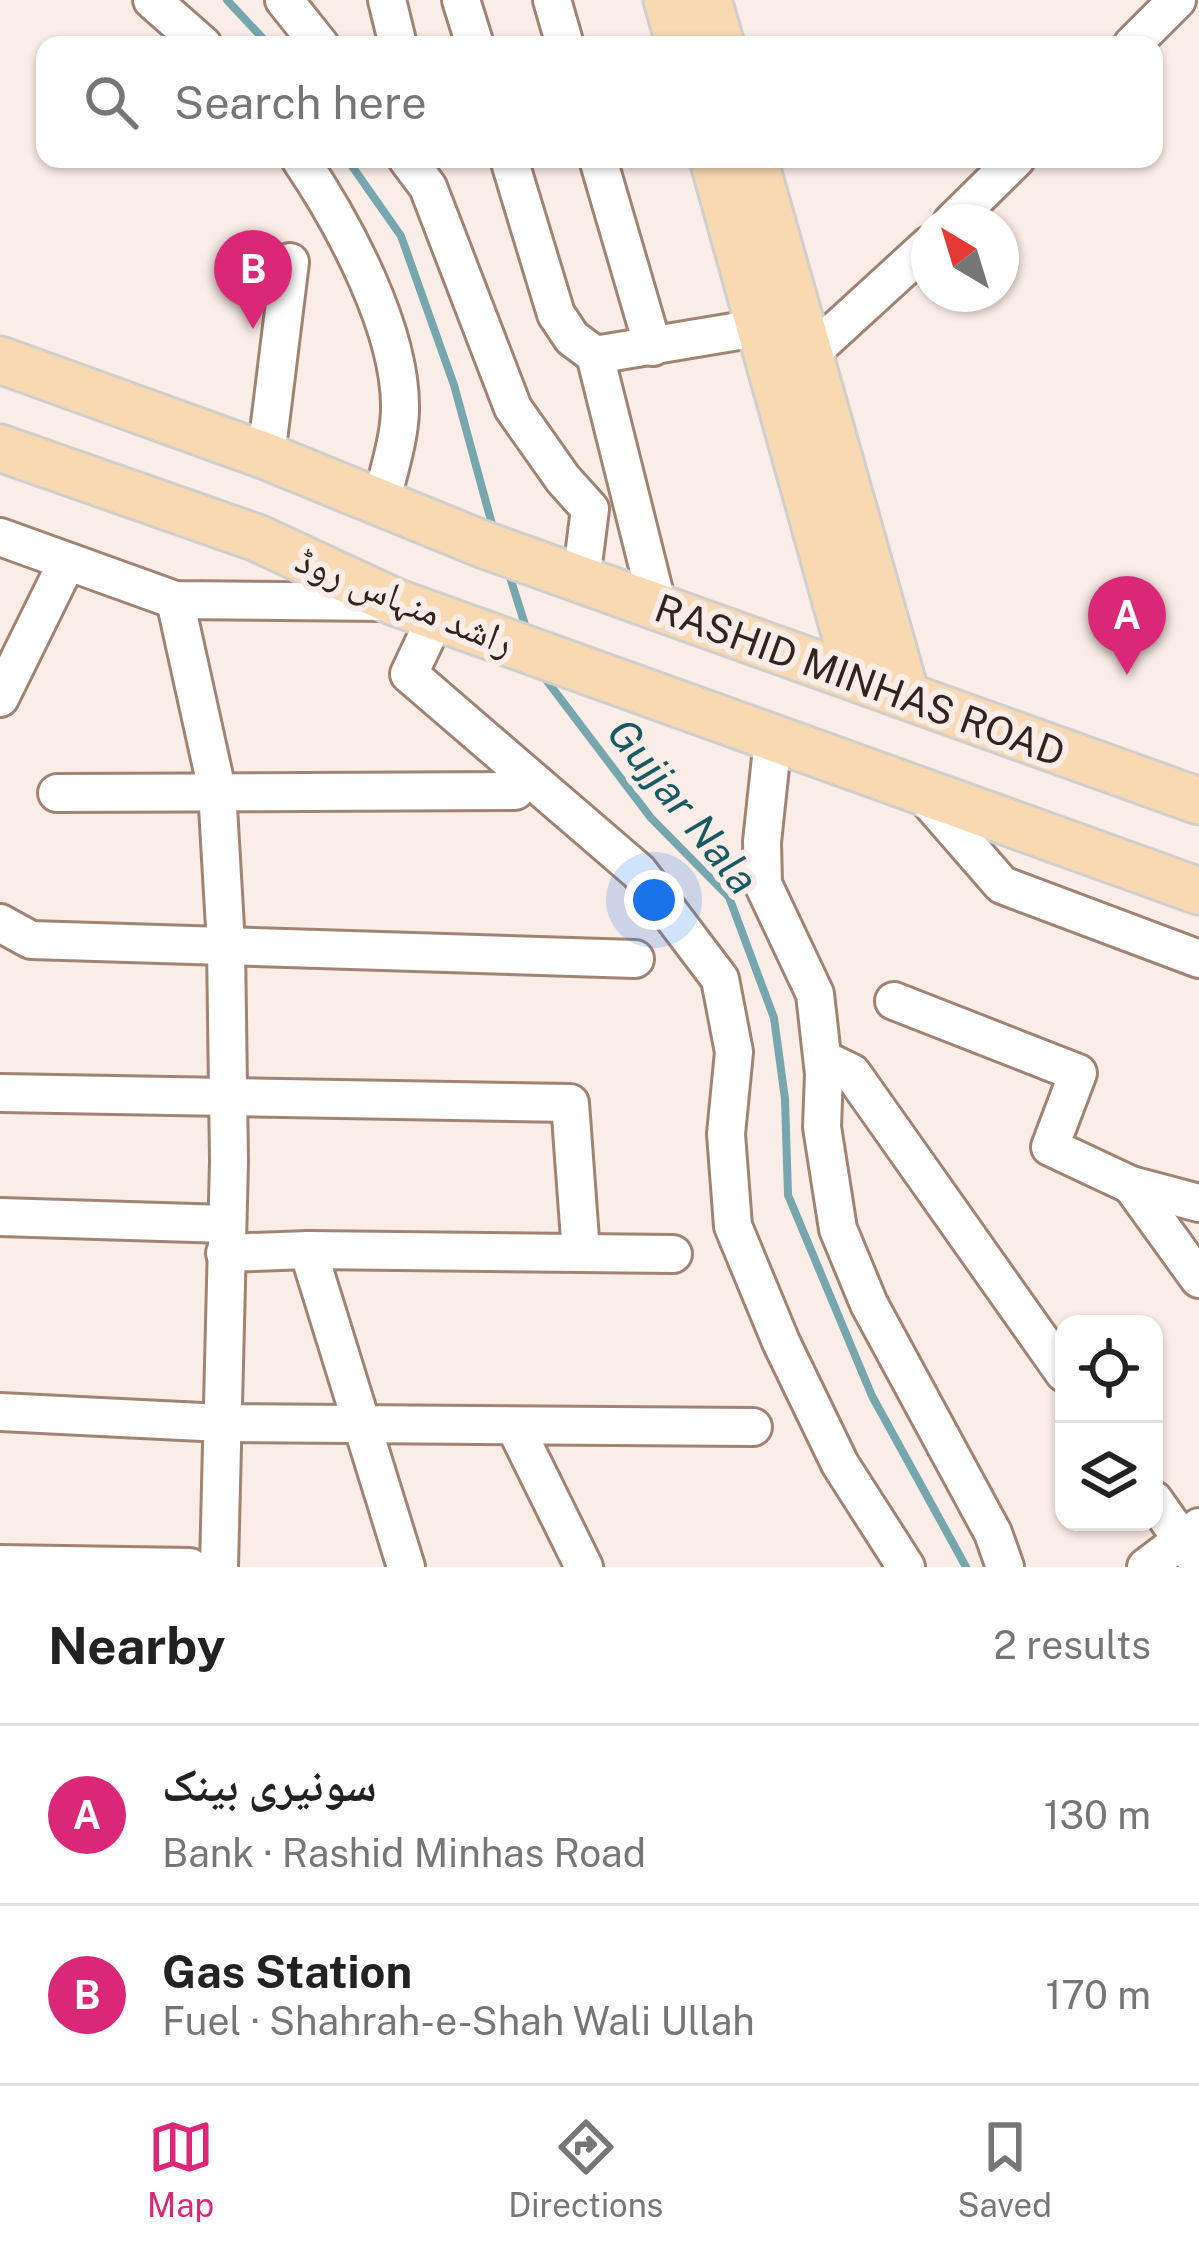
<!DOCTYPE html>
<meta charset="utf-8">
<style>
body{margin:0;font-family:"Public Sans","Noto Naskh Arabic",sans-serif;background:#f6f6f6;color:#222}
.controls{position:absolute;right:36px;bottom:36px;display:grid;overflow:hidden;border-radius:24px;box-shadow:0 3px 9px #0004}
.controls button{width:108px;height:108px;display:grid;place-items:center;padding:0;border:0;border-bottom:3px solid #e0e0e0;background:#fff;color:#222;font:60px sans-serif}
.compass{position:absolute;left:911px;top:204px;width:108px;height:108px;border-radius:50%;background:#fff;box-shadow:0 3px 9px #0004;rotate:322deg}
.you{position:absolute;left:654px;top:900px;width:42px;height:42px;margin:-30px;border:9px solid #fff;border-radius:50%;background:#1a73e8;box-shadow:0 0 0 18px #1a73e833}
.badge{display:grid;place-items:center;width:78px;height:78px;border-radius:50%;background:#db2777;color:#fff;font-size:39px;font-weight:700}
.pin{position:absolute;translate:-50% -99px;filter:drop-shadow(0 3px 6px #0008)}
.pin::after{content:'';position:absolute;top:63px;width:42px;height:36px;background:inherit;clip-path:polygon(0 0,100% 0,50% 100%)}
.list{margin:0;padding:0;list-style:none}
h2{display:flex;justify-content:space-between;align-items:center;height:156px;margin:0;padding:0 48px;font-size:51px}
h2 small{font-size:39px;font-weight:400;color:#767676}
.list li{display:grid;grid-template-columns:78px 1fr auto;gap:36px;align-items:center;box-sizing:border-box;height:180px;padding:0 48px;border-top:3px solid #e0e0e0}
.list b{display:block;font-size:45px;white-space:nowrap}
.list p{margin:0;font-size:39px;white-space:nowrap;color:#767676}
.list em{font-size:39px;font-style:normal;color:#767676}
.icon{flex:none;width:66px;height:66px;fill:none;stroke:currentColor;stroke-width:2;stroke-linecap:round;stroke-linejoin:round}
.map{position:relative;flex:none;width:1199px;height:1567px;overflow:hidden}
.search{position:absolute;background:#fff;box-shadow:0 3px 9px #0004;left:36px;right:36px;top:36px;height:132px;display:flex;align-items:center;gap:30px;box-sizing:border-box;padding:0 42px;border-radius:24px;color:#767676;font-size:45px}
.sheet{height:516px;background:#fff}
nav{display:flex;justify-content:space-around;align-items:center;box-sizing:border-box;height:168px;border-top:3px solid #e0e0e0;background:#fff;font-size:33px;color:#767676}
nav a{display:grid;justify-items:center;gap:6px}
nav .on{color:#db2777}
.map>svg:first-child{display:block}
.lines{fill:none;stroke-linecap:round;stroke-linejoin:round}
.stream{stroke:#76a6ae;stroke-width:8}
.minor-casing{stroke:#a18374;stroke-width:42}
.major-casing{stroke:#d1cfce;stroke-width:51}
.minor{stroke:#fff;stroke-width:36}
.major{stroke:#f8d9b2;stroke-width:45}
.labels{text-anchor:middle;stroke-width:12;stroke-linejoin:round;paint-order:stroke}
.street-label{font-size:39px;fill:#30241e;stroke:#faece6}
.water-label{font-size:42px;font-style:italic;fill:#185a64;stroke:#faece6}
</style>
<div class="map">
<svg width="1199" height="1567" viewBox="0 0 1199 1567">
<rect width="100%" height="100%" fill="#faece6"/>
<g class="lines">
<g class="stream">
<path d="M227,0L269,45"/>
<path d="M347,159L401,236L454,385L493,528"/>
<path d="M508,571L527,631"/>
<path d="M541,673L651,818L729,897L774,1018L785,1099L788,1195L872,1396L966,1567"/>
</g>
<g class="minor-casing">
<g id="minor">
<path d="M152,0L203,45"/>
<path d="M284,0L320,45"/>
<path d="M387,0L398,45"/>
<path d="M461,0L475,45"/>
<path d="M552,0L565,45"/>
<path d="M1132,45L1177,0"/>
<path d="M300,159C344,224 402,331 400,411C399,441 388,473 381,503"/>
<path d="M407,159L428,187L513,408L563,479L590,509L581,580"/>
<path d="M509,159L556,314L572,338L595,355L763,327"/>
<path d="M598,159L653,347"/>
<path d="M952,222L1016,159"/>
<path d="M811,353L929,245"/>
<path d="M595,355L658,607"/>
<path d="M266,456L290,262"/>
<path d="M0,537L175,600L387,602"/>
<path d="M175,600L217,790L226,945L229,1161L219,1567"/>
<path d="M436,617L409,674L639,872L720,979L734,1052L726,1134L733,1226L781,1342L840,1464L906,1567"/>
<path d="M0,698L67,562"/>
<path d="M773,739L762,842L763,884L815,994L824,1074L822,1127L838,1229L869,1304L993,1533L1005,1567"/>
<path d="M921,792L1002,885L1199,959"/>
<path d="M57,793L515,791"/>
<path d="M0,923L31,940L635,959"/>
<path d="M894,1001L1078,1073L1050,1147L1131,1185L1199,1203"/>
<path d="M823,1059L852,1073L1064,1373"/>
<path d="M0,1093L570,1103L581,1253"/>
<path d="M1131,1185L1199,1279"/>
<path d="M0,1217L226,1224"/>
<path d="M308,1250L406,1567"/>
<path d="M225,1253L308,1250L673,1254"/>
<path d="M0,1412L222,1423L753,1427"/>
<path d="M515,1427L584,1567"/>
<path d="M1154,1500L1199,1564"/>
<path d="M0,1564L190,1567"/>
<path d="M1146,1567L1199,1527"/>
</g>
</g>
<g class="major-casing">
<g id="major">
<path d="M667,0L680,45"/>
<path d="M708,0L721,45"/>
<path d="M713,159L857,677"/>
<path d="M754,159L906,695"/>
<path d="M0,360L266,456L482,544L1199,801"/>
<path d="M0,448L257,538L395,602L1199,891"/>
</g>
</g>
<use href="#minor" class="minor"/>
<use href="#major" class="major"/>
</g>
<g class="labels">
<g class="street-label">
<text transform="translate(405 600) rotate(22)" y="14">راشد منہاس روڈ</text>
<text transform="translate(860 680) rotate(20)" y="14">RASHID MINHAS ROAD</text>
</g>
<g class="water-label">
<text transform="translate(683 806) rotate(51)" y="15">Gujjar Nala</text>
</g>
</g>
</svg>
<div class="controls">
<button><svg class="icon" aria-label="locate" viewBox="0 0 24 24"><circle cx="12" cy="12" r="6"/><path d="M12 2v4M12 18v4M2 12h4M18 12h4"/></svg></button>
<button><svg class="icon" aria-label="layers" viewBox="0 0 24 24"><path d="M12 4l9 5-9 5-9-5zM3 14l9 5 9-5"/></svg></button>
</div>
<svg class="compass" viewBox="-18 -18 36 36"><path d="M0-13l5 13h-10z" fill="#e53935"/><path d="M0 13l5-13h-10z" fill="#767676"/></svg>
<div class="you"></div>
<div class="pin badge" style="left:1127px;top:675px">A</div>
<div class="pin badge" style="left:253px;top:329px">B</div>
<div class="search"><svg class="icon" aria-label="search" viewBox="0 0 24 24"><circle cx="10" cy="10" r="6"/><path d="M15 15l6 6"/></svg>Search here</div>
</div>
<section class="sheet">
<h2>Nearby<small>2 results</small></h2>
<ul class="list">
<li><span class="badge">A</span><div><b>سونیری بینک</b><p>Bank · Rashid Minhas Road</p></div><em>130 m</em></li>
<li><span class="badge">B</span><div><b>Gas Station</b><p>Fuel · Shahrah-e-Shah Wali Ullah</p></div><em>170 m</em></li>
</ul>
</section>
<nav>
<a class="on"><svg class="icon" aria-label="map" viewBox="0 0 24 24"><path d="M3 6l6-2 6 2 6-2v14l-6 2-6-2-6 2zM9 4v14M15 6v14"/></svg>Map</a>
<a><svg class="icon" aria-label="directions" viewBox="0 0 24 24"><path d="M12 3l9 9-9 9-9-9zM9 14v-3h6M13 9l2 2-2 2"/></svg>Directions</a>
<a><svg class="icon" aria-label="saved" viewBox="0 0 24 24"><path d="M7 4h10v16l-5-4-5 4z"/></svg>Saved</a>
</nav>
